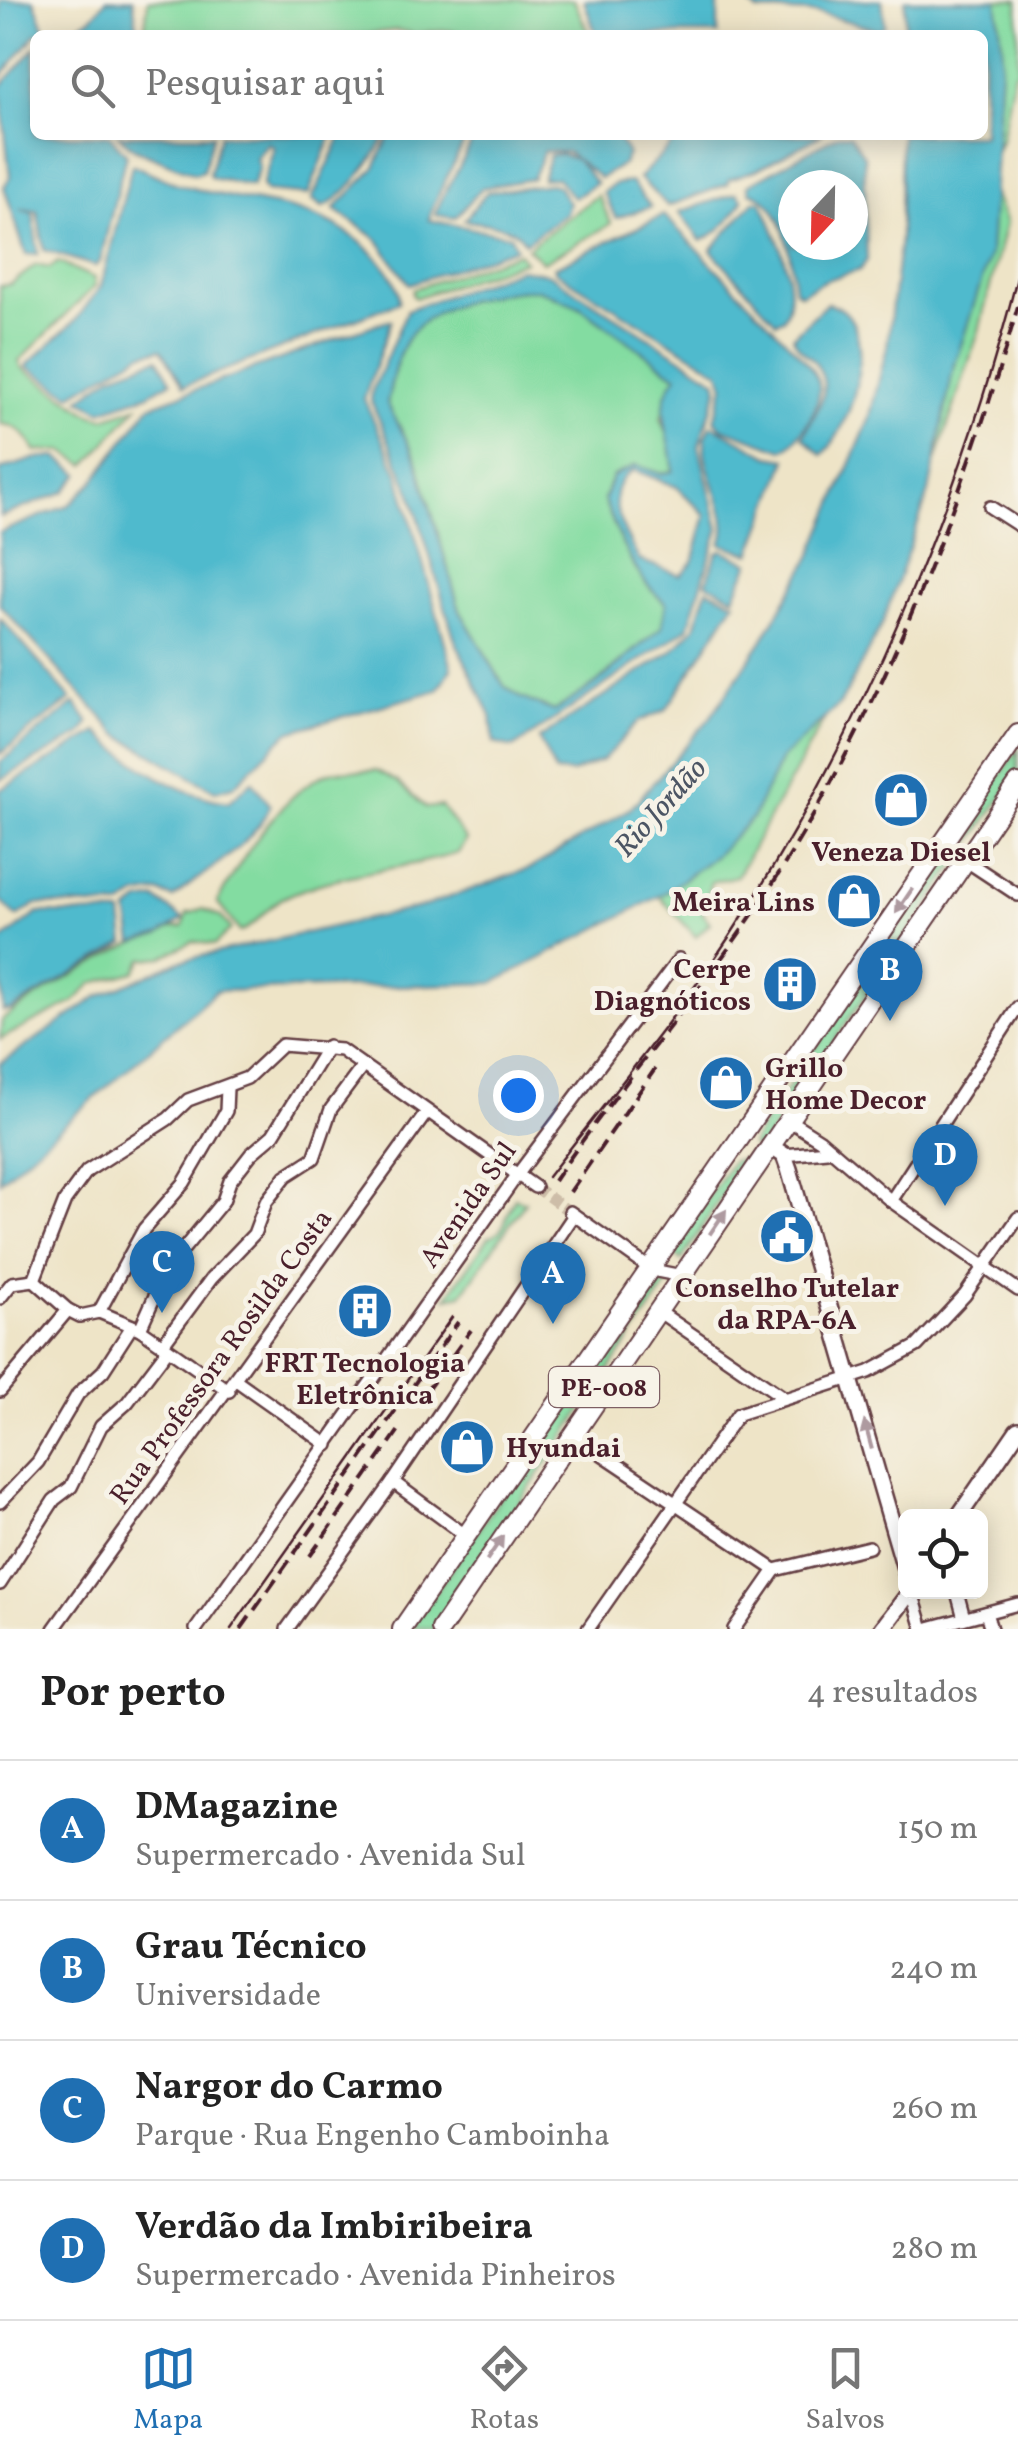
<!DOCTYPE html>
<html lang="pt">
<meta charset="utf-8">
<style>
body{margin:0;font-family:Vollkorn,serif;background:#f6f6f6;color:#222}
.controls{position:absolute;right:30px;bottom:30px;display:grid;overflow:hidden;border-radius:15px;box-shadow:0 5px 25px #0003}
.controls button{width:90px;height:90px;display:grid;place-items:center;padding:0;border:0;border-bottom:2px solid #e0e0e0;background:#fff;color:#222;font:50px sans-serif}
.compass{position:absolute;left:778px;top:170px;width:90px;height:90px;border-radius:50%;background:#fff;box-shadow:0 5px 25px #0003;rotate:202deg}
.you{position:absolute;left:518px;top:1095px;width:35px;height:35px;margin:-25px;border:8px solid #fff;border-radius:50%;background:#1a73e8;box-shadow:0 0 0 15px #1a73e833}
.badge{display:grid;place-items:center;width:65px;height:65px;border-radius:50%;background:#1f6fb2;color:#fff;font-size:32px;font-weight:700}
.pin{position:absolute;translate:-50% -82px;filter:drop-shadow(0 2px 5px #0008)}
.pin::after{content:'';position:absolute;top:52px;width:35px;height:30px;background:inherit;clip-path:polygon(0 0,100% 0,50% 100%)}
.list{margin:0;padding:0;list-style:none}
h2{display:flex;justify-content:space-between;align-items:center;height:130px;margin:0;padding:0 40px;font-size:42px}
h2 small{font-size:32px;font-weight:400;color:#767676}
.list li{display:grid;grid-template-columns:65px 1fr auto;gap:30px;align-items:center;box-sizing:border-box;height:140px;padding:0 40px;border-top:2px solid #e0e0e0}
.list b{display:block;font-size:38px;white-space:nowrap}
.list p{margin:0;font-size:32px;white-space:nowrap;color:#767676}
.list em{font-size:32px;font-style:normal;color:#767676}
.icon{flex:none;width:55px;height:55px;fill:none;stroke:currentColor;stroke-width:2;stroke-linecap:round;stroke-linejoin:round}
.map{position:relative;flex:none;width:1018px;height:1629px;overflow:hidden}
.search{position:absolute;background:#fff;box-shadow:0 5px 25px #0003;left:30px;right:30px;top:30px;height:110px;display:flex;align-items:center;gap:25px;box-sizing:border-box;padding:0 35px;border-radius:15px;color:#767676;font-size:38px}
.sheet{height:690px;background:#fff}
nav{display:flex;justify-content:space-around;align-items:center;box-sizing:border-box;height:140px;border-top:2px solid #e0e0e0;background:#fff;font-size:28px;color:#767676}
nav a{display:grid;justify-items:center;gap:5px}
nav .on{color:#1f6fb2}
.map>svg:first-child{display:block}
.green{fill:#83dca1;stroke:#667e66;stroke-width:2.5}
.water{fill:#50bacd;stroke:#4d6c7c;stroke-width:2.5;fill-rule:evenodd}
.lines{fill:none;stroke-linecap:round;stroke-linejoin:round}
.minor-tunnel{stroke:#cdbda8;stroke-width:11;stroke-dasharray:11 5.5;stroke-linecap:butt}
.minor-casing{stroke:#633d42;stroke-width:16}
.major-casing{stroke:#633d42;stroke-width:20}
.highway-casing{stroke:#633d42;stroke-width:22}
.minor{stroke:#fff;stroke-width:11}
.major{stroke:#fff;stroke-width:15}
.highway{stroke:#fff;stroke-width:18}
.tram{stroke:#4a1f2b;stroke-width:2.5}
.rail{stroke:#4a1f2b;stroke-width:4;stroke-dasharray:15 8;stroke-linecap:butt}
.oneway{fill:#ae9aa0}
.labels{text-anchor:middle;stroke-width:10;stroke-linejoin:round;paint-order:stroke}
.shield{fill:#f7f3e8;stroke:#7e5f64;stroke-width:2.5}
.shield-label{font-size:25px;font-weight:bold;fill:#4a1f2b}
.poi-label{font-size:28px;font-weight:bold;fill:#4a1f2b;stroke:#f7f3e8}
.street-label{font-size:28px;fill:#4a1f2b;stroke:#f7f3e8}
.water-label{font-size:30px;font-style:italic;fill:#4c5564;stroke:#f7f3e8}
</style>
<div class="map">
<svg width="1018" height="1629" viewBox="0 0 1018 1629">
<rect width="100%" height="100%" fill="#f7f3e8"/>
<filter id="ink" filterUnits="userSpaceOnUse"><feTurbulence type="fractalNoise" baseFrequency=".01" numOctaves="2"/><feDisplacementMap in="SourceGraphic" scale="20" xChannelSelector="R" yChannelSelector="G"/><feConvolveMatrix kernelMatrix="1 2 1 2 8 2 1 2 1" color-interpolation-filters="sRGB"/></filter>
<filter id="wash" filterUnits="userSpaceOnUse"><feTurbulence type="fractalNoise" baseFrequency=".0048" numOctaves="4" result="noise"/><feDisplacementMap in="SourceGraphic" scale="40" xChannelSelector="R" yChannelSelector="G"/><feGaussianBlur stdDeviation="2.25" result="paint"/><feColorMatrix in="noise" values="0 0 0 0 0 0 0 0 0 0 0 0 0 0 0 0 0 1.4 0 .05"/><feComposite in="paint" operator="in"/></filter>
<g filter="url(#wash)">
<rect width="100%" height="100%" fill="#eee4c7"/>
<g class="green">
<path d="M148,0H574L589,35H483L441,30L415,34L397,30L358,35H144Z"/>
<path d="M985,0H1018V71L1014,72L1001,141L987,175L1006,223L979,331L931,476L845,682L737,876L711,882L702,912L710,923L696,937L650,886L911,497L955,365L963,318L983,135Z"/>
<path d="M598,195L611,223L606,227L543,262L527,248Z"/>
<path d="M519,253L525,261L415,298L412,294L413,289Z"/>
<path d="M58,262L94,278L95,286L19,361L21,367L90,414L104,418L137,407L86,465L63,451H35C27,436 17,424 0,424V286L11,284L36,265L50,268Z"/>
<path d="M538,289L580,307L677,376L661,418L673,447V471L661,474L636,465L612,477L604,500C620,540 633,576 666,604L662,627L597,683L554,711L521,698L504,686L460,611L416,458L387,403C392,381 396,355 409,336C434,302 499,291 538,289Z"/>
<path d="M1018,749V774L759,1150L751,1145L758,1132Z"/>
<path d="M376,770L398,782L426,808L441,806L466,840L458,853C400,871 339,871 283,898C266,906 259,924 240,932L217,902C240,862 284,788 330,772C343,768 362,773 376,770Z"/>
<path d="M203,909L221,917L231,929L215,945L193,941L163,957L143,959L135,972L93,983L74,1002L0,1039L2,1020C31,998 153,925 183,927L187,914Z"/>
<path d="M745,1159L682,1260L671,1252L732,1161Z"/>
<path d="M515,1198L525,1202L462,1294L447,1297L489,1237C508,1231 505,1213 515,1198Z"/>
<path d="M654,1274L667,1285L434,1629L411,1627Z"/>
</g>
<g class="water">
<path d="M0,0H34L45,30L35,35L0,78Z"/>
<path d="M106,0H133L138,35H61L91,18Z"/>
<path d="M584,0H718V34L596,35Z"/>
<path d="M882,0L885,25L879,30L818,13L758,11L746,2Z"/>
<path d="M905,0H997L1002,47L990,254L953,370L929,492L883,622L841,703L781,759L753,817L715,856L665,893L493,983L216,991L0,1181V1064L97,997L180,961L425,906L531,868L630,809L710,718L762,641L811,557L869,420L887,347L900,239L901,135H983V35H905Z"/>
<path d="M35,48V135H109L126,154L100,262L95,266L44,250L37,211L20,209L33,213L38,254L26,255L4,187L10,177L0,87Z"/>
<path d="M118,135H213L203,171L195,174L134,149Z"/>
<path d="M220,135H332L308,195L266,191L262,185L274,148L268,143L256,158L259,168L252,186L212,178L209,174Z"/>
<path d="M342,135L385,136C377,156 343,200 323,207L312,199Z"/>
<path d="M390,135H467C459,156 430,206 429,220L511,236L516,248L409,284L377,239L334,209L374,169Z"/>
<path d="M474,135H615L628,154L623,164L600,178L567,152L544,151L532,179L482,188L455,218L435,215C444,188 465,163 474,135Z"/>
<path d="M681,135H822L756,170L729,179L728,184L668,206L639,178Z"/>
<path d="M838,135H850L864,156L867,260L860,270L826,280L800,294L795,290C791,258 785,202 750,192L748,185ZM793,185H853V245H793Z"/>
<path d="M561,154L577,160L596,183L574,198L557,178L542,179L550,155Z"/>
<path d="M132,165C147,170 160,178 175,183C250,209 322,196 380,261C390,272 400,287 399,302L184,386L161,349L141,354L71,395L26,366L76,320L101,286Z"/>
<path d="M631,182L651,207L616,218L603,192L615,184Z"/>
<path d="M550,184L558,186L569,204L566,213L525,243C516,222 483,225 464,220L487,192Z"/>
<path d="M737,193L743,200C732,218 721,232 701,241L679,212Z"/>
<path d="M754,201H761C775,232 802,287 783,319L776,322L711,250Z"/>
<path d="M664,215L804,359C809,365 815,372 818,380C825,401 801,440 783,450L722,428L714,420L724,386L720,372L556,272L554,267Z"/>
<path d="M520,269L549,274L716,380L718,388L699,446L719,529L688,628L513,748L494,743L491,716L455,640L410,490L371,401L372,391L407,310ZM538,289L580,307L677,376C650,408 673,435 673,471L661,474L636,465L612,477L604,500C620,540 633,575 666,604L662,627L597,683L554,711L521,698L504,686L460,611L416,458L387,403C392,380 396,355 409,336C434,302 499,291 538,289ZM634,470L677,487L706,515L693,562L680,575L639,560C625,532 597,490 634,470Z"/>
<path d="M827,303C884,314 855,427 822,455L803,437C815,410 837,391 814,361C806,352 796,348 793,336Z"/>
<path d="M385,321H391L364,399L398,473L452,668L438,690L288,732L234,786L215,791L117,734L0,605V532L69,505L94,481L150,406Z"/>
<path d="M158,358L171,381L147,395L101,411L80,399L112,375Z"/>
<path d="M712,425L769,456L787,459L751,554L721,544C737,507 686,457 712,425Z"/>
<path d="M57,457L80,474L64,492L0,517V470L37,458Z"/>
<path d="M722,550L750,563L734,597L706,583L717,553Z"/>
<path d="M707,589L735,602L666,710L639,721L603,760L572,773L555,772L539,739L672,651L695,627Z"/>
<path d="M0,618L71,699L0,754Z"/>
<path d="M75,703L89,723L81,734L0,780V762Z"/>
<path d="M97,732C133,765 181,796 229,802L252,781L270,805C256,844 204,871 173,898L158,892L137,896L120,907L36,904L17,917L0,900V790Z"/>
<path d="M156,899L183,919L160,935L133,943L128,911L140,902Z"/>
<path d="M38,913L122,914L125,943L11,1010L3,1011L0,942Z"/>
</g>
</g>
<g filter="url(#ink)">
<g class="lines">
<path class="minor-tunnel" d="M535,1187L570,1212"/>
<g class="minor-casing">
<g id="minor">
<path d="M990,507L1018,525"/>
<path d="M965,860L1018,895"/>
<path d="M787,1119L820,1140L891,1201L1018,1290"/>
<path d="M784,1155L827,1151"/>
<path d="M891,1201L1018,1007"/>
<path d="M570,1212L652,1270L682,1276"/>
<path d="M34,1280L68,1310L80,1316L99,1312L140,1329L229,1391"/>
<path d="M0,1298L12,1283L34,1280L65,1201L87,1171L168,1119L188,1100L247,1078L282,1045L341,1050L535,1187"/>
<path d="M658,1311L783,1397"/>
<path d="M99,1312L144,1229L184,1183L226,1111L227,1088"/>
<path d="M140,1329L167,1269L223,1201L230,1181L251,1154L273,1135L328,1046"/>
<path d="M163,1344L211,1279L254,1234L266,1202L286,1176L314,1158L331,1109L363,1066"/>
<path d="M236,1380L328,1445"/>
<path d="M0,1391L68,1310"/>
<path d="M572,1434L775,1570L869,1547"/>
<path d="M393,1482L465,1535"/>
<path d="M0,1502L38,1462L78,1394L103,1371L132,1326"/>
<path d="M0,1584L54,1500L71,1487L101,1426L127,1403L168,1349"/>
<path d="M912,1592L923,1629"/>
<path d="M957,1592L964,1618"/>
<path d="M986,1613L991,1629"/>
<path d="M54,1629L427,1112"/>
<path d="M196,1629L518,1174L679,959"/>
<path d="M287,1629L393,1482L574,1215"/>
<path d="M588,1629L738,1414L869,1372L917,1346L965,1295L1018,1218"/>
<path d="M734,1629L775,1570"/>
<path d="M925,1629L1018,1604"/>
</g>
</g>
<g class="major-casing">
<g id="major">
<path d="M770,1146L784,1155L789,1169L906,1572"/>
<path d="M959,1516L1018,1430"/>
<path d="M882,1629L910,1592"/>
</g>
</g>
<g class="highway-casing">
<g id="highway">
<path d="M402,1629L1018,734"/>
<path d="M441,1629L1018,784"/>
</g>
</g>
<use href="#minor" class="minor"/>
<use href="#major" class="major"/>
<use href="#highway" class="highway"/>
<g class="tram">
<path d="M548,1177C609,1097 676,1018 731,934C861,735 959,504 1018,274"/>
<path d="M231,1629L452,1317"/>
</g>
<g class="rail">
<path d="M554,1181C626,1075 714,980 781,870C888,696 962,501 1018,306"/>
<path d="M570,1192L655,1069"/>
<path d="M425,1393L471,1330"/>
<path d="M310,1556L399,1430"/>
<path d="M241,1629L458,1322"/>
</g>
</g>
<defs><path id="oneway-solid" d="M-6-.8H1V-3.2L6.5 0L1 3.2V.8H-6Z" transform="scale(2.5)"/></defs>
<g class="oneway">
<use href="#oneway-solid" transform="translate(904 901) rotate(124)"/>
<use href="#oneway-solid" transform="translate(718 1222) rotate(-56)"/>
<use href="#oneway-solid" transform="translate(868 1435) rotate(-105)"/>
<use href="#oneway-solid" transform="translate(495 1548) rotate(-56)"/>
</g>
</g>
<defs>
<g id="shop-disc" transform="scale(2.875)"><circle r="9.5" fill="#1f6fb2" stroke="#f7f3e8"/><path d="M-5-2.5h2.3a2.7 3.5 0 0 1 5.4 0H5L5.5 6h-11ZM-1.5-2.5h3a1.5 2.3 0 0 0-3 0Z" fill="#fff"/></g>
<g id="building-disc" transform="scale(2.875)"><circle r="9.5" fill="#1f6fb2" stroke="#f7f3e8"/><path d="M-4-6H4V6H1V3H-1V6H-4ZM-2.5-4.3h1.7v1.8h-1.7ZM.8-4.3h1.7v1.8H.8ZM-2.5-1h1.7V.8h-1.7ZM.8-1h1.7V.8H.8Z" fill="#fff"/></g>
<g id="civic-disc" transform="scale(2.875)"><circle r="9.5" fill="#1f6fb2" stroke="#f7f3e8"/><path d="M-.6-6.5H3V-4.5H.6V-3L4-1V1h2V6H-6V1h2V-1L-.6-3ZM-1.2 2.5V6h2.4V2.5Z" fill="#fff"/></g>
</defs>
<g fill-rule="evenodd">
<use href="#shop-disc" x="901" y="800"/>
<use href="#shop-disc" x="854" y="901"/>
<use href="#building-disc" x="790" y="984"/>
<use href="#shop-disc" x="726" y="1083"/>
<use href="#civic-disc" x="787" y="1236"/>
<use href="#building-disc" x="365" y="1311"/>
<use href="#shop-disc" x="467" y="1447"/>
</g>
<g class="labels">
<rect class="shield" x="549" y="1367" width="110" height="40" rx="8"/>
<g class="shield-label">
<text x="604" y="1396">PE-008</text>
</g>
<g class="poi-label">
<text x="901" y="861">Veneza Diesel</text>
<text x="815" y="911" text-anchor="end">Meira Lins</text>
<text x="751" y="978" text-anchor="end">Cerpe<tspan x="751" dy="32">Diagnóticos</tspan></text>
<text x="765" y="1077" text-anchor="start">Grillo<tspan x="765" dy="32">Home Decor</tspan></text>
<text x="787" y="1297">Conselho Tutelar<tspan x="787" dy="32">da RPA-6A</tspan></text>
<text x="365" y="1372">FRT Tecnologia<tspan x="365" dy="32">Eletrônica</tspan></text>
<text x="506" y="1457" text-anchor="start">Hyundai</text>
</g>
<g class="street-label">
<text transform="translate(467 1204) rotate(-55)" y="10">Avenida Sul</text>
<text transform="translate(220 1356) rotate(-54)" y="10">Rua Professora Rosilda Costa</text>
</g>
<g class="water-label">
<text transform="translate(660 807) rotate(-48)" y="10">Rio Jordão</text>
</g>
</g>
</svg>
<div class="controls">
<button><svg class="icon" aria-label="locate" viewBox="0 0 24 24"><circle cx="12" cy="12" r="6"/><path d="M12 2v4M12 18v4M2 12h4M18 12h4"/></svg></button>
</div>
<svg class="compass" viewBox="-18 -18 36 36"><path d="M0-13l5 13h-10z" fill="#e53935"/><path d="M0 13l5-13h-10z" fill="#767676"/></svg>
<div class="you"></div>
<div class="pin badge" style="left:553px;top:1324px">A</div>
<div class="pin badge" style="left:890px;top:1021px">B</div>
<div class="pin badge" style="left:162px;top:1313px">C</div>
<div class="pin badge" style="left:945px;top:1206px">D</div>
<div class="search"><svg class="icon" aria-label="search" viewBox="0 0 24 24"><circle cx="10" cy="10" r="6"/><path d="M15 15l6 6"/></svg>Pesquisar aqui</div>
</div>
<section class="sheet">
<h2>Por perto<small>4 resultados</small></h2>
<ul class="list">
<li><span class="badge">A</span><div><b>DMagazine</b><p>Supermercado · Avenida Sul</p></div><em>150 m</em></li>
<li><span class="badge">B</span><div><b>Grau Técnico</b><p>Universidade</p></div><em>240 m</em></li>
<li><span class="badge">C</span><div><b>Nargor do Carmo</b><p>Parque · Rua Engenho Camboinha</p></div><em>260 m</em></li>
<li><span class="badge">D</span><div><b>Verdão da Imbiribeira</b><p>Supermercado · Avenida Pinheiros</p></div><em>280 m</em></li>
</ul>
</section>
<nav>
<a class="on"><svg class="icon" aria-label="map" viewBox="0 0 24 24"><path d="M3 6l6-2 6 2 6-2v14l-6 2-6-2-6 2zM9 4v14M15 6v14"/></svg>Mapa</a>
<a><svg class="icon" aria-label="directions" viewBox="0 0 24 24"><path d="M12 3l9 9-9 9-9-9zM9 14v-3h6M13 9l2 2-2 2"/></svg>Rotas</a>
<a><svg class="icon" aria-label="saved" viewBox="0 0 24 24"><path d="M7 4h10v16l-5-4-5 4z"/></svg>Salvos</a>
</nav>
